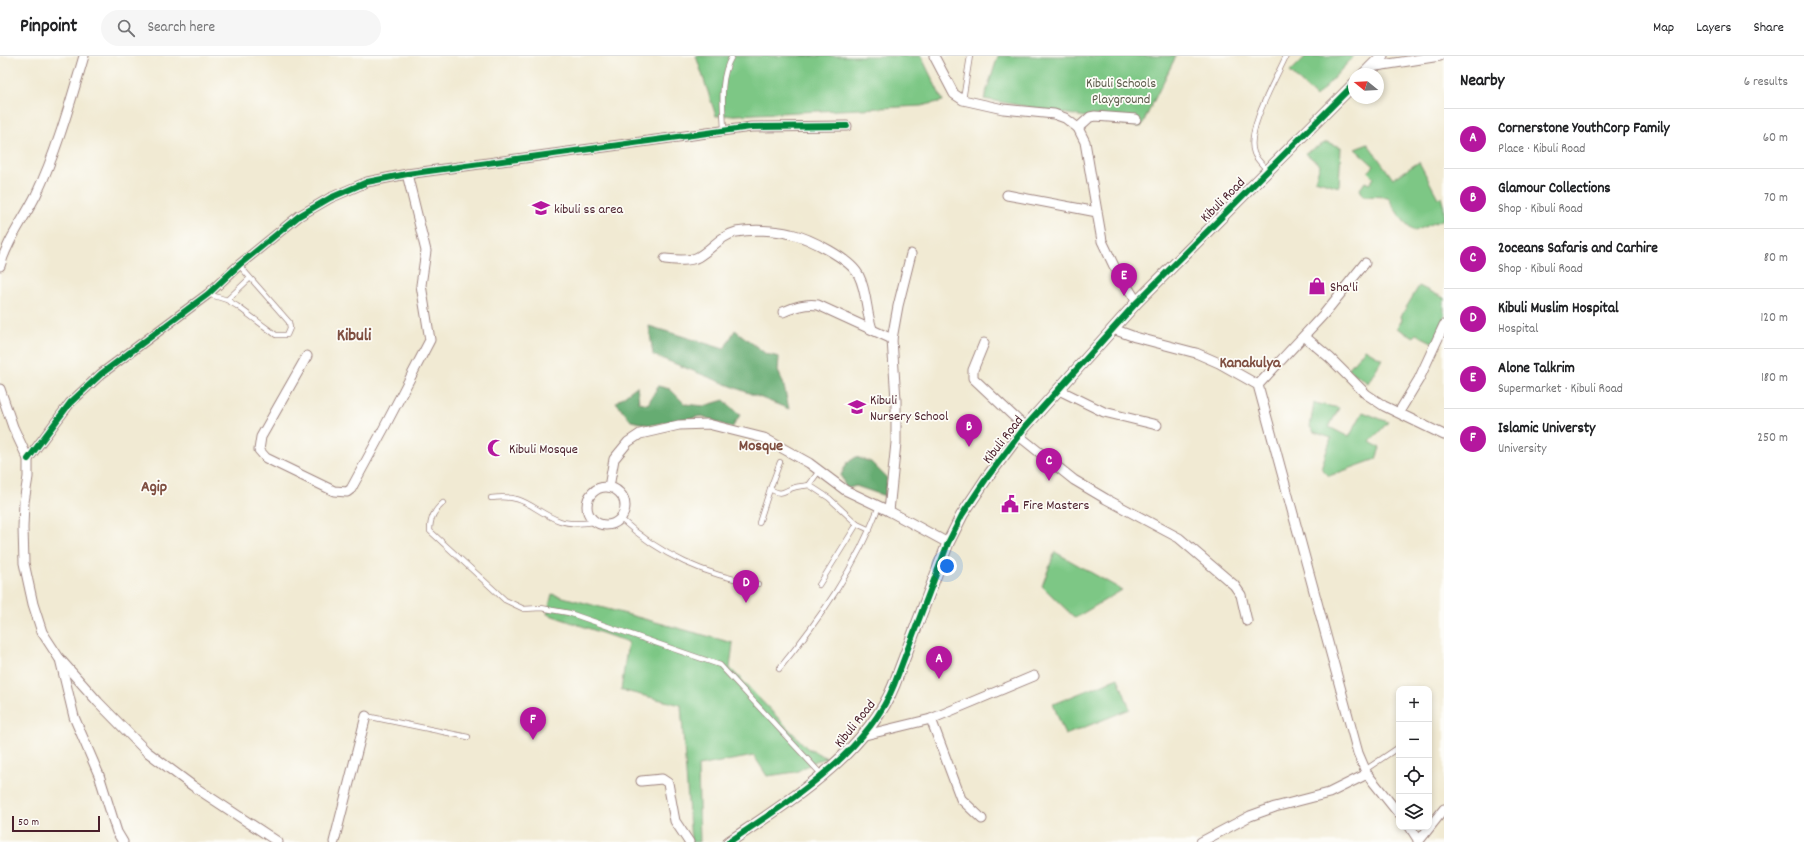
<!DOCTYPE html>
<meta charset="utf-8">
<style>
body{margin:0;font-family:Dekko,sans-serif;background:#f6f6f6;color:#202124}
.controls{position:absolute;right:12px;bottom:12px;display:grid;overflow:hidden;border-radius:8px;box-shadow:0 2px 6px #0003}
.controls button{width:36px;height:36px;display:grid;place-items:center;padding:0;border:0;border-bottom:1px solid #e0e0e0;background:#fff;color:#202124;font:20px sans-serif}
.compass{position:absolute;left:1348px;top:12px;width:36px;height:36px;border-radius:50%;background:#fff;box-shadow:0 2px 6px #0003;rotate:288deg}
.scale{position:absolute;left:12px;bottom:10px;width:88px;box-sizing:border-box;padding-left:4px;border:2px solid #4a1f2b;border-top:0;font-size:11px;line-height:14px;white-space:nowrap;color:#4a1f2b;-webkit-text-stroke:3px #fdfcf7;paint-order:stroke}
.you{position:absolute;left:947px;top:510px;width:14px;height:14px;margin:-10px;border:3px solid #fff;border-radius:50%;background:#1a73e8;box-shadow:0 0 0 6px #1a73e833}
.badge{display:grid;place-items:center;width:26px;height:26px;border-radius:50%;background:#b5179e;color:#fff;font-size:13px;font-weight:700}
.pin{position:absolute;translate:-50% -33px;filter:drop-shadow(0 1px 2px #0008)}
.pin::after{content:'';position:absolute;top:21px;width:14px;height:12px;background:inherit;clip-path:polygon(0 0,100% 0,50% 100%)}
.list{margin:0;padding:0;list-style:none}
h2{display:flex;justify-content:space-between;align-items:center;height:52px;margin:0;padding:0 16px;font-size:17px}
h2 small{font-size:13px;font-weight:400;color:#757577}
.list li{display:grid;grid-template-columns:26px 1fr auto;gap:12px;align-items:center;box-sizing:border-box;height:60px;padding:0 16px;border-top:1px solid #e0e0e0}
.list b{display:block;font-size:15px;white-space:nowrap}
.list p{margin:0;font-size:13px;white-space:nowrap;color:#757577}
.list em{font-size:13px;font-style:normal;color:#757577}
.icon{flex:none;width:22px;height:22px;fill:none;stroke:currentColor;stroke-width:2;stroke-linecap:round;stroke-linejoin:round}
.map{position:relative;flex:none;width:1444px;height:786px;overflow:hidden}
header{display:flex;align-items:center;gap:24px;box-sizing:border-box;height:56px;padding:0 20px;background:#fff;border-bottom:1px solid #e0e0e0}
header strong{font-size:19px}
nav{display:flex;gap:22px;margin-inline-start:auto;font-size:14px}
.search{width:280px;height:36px;background:#f6f6f6;display:flex;align-items:center;gap:10px;box-sizing:border-box;padding:0 14px;border-radius:22px;color:#757577;font-size:15px}
main{display:flex}
aside{flex:1;background:#fff}
.map>svg:first-child{display:block}
.green{fill:#7dc785;stroke:#647358}
.forest{fill:#66ac72;stroke:#58664e}
.lines{fill:none;stroke-linecap:round;stroke-linejoin:round}
.service-casing{stroke:#9e847f;stroke-width:6}
.minor-casing{stroke:#9e847f;stroke-width:11}
.tertiary-casing{stroke:#9e847f;stroke-width:13}
.service{stroke:#fff;stroke-width:4.5}
.minor{stroke:#fff;stroke-width:9}
.tertiary{stroke:#fff;stroke-width:11}
.cycleway-casing{stroke:#fdfcf7;stroke-width:8}
.cycleway{stroke:#00873e;stroke-width:6}
.labels{text-anchor:middle;stroke-width:3.5;stroke-linejoin:round;paint-order:stroke}
.park-label{font-size:14px;fill:#5c5a4a;stroke:#fdfcf7}
.street-label{font-size:14px;fill:#4a1f2b;stroke:#fdfcf7}
.poi-label{font-size:14px;fill:#4a1f2b;stroke:#fdfcf7;text-anchor:start}
.quarter-label{font-size:16px;font-weight:bold;fill:#7f4f41;stroke:#fdfcf7}
.district-label{font-size:18px;font-weight:bold;fill:#7f4f41;stroke:#fdfcf7}
</style>
<header>
<strong>Pinpoint</strong>
<div class="search"><svg class="icon" aria-label="search" viewBox="0 0 24 24"><circle cx="10" cy="10" r="6"/><path d="M15 15l6 6"/></svg>Search here</div>
<nav><a>Map</a><a>Layers</a><a>Share</a></nav>
</header>
<main>
<div class="map">
<svg width="1444" height="786" viewBox="0 0 1444 786">
<rect width="100%" height="100%" fill="#fdfcf7"/>
<filter id="ink" filterUnits="userSpaceOnUse"><feTurbulence type="fractalNoise" baseFrequency=".025" numOctaves="2"/><feDisplacementMap in="SourceGraphic" scale="8" xChannelSelector="R" yChannelSelector="G"/><feConvolveMatrix kernelMatrix="1 2 1 2 8 2 1 2 1" color-interpolation-filters="sRGB"/></filter>
<filter id="wash" filterUnits="userSpaceOnUse"><feTurbulence type="fractalNoise" baseFrequency=".012" numOctaves="4" result="noise"/><feDisplacementMap in="SourceGraphic" scale="16" xChannelSelector="R" yChannelSelector="G"/><feGaussianBlur stdDeviation="0.9" result="paint"/><feColorMatrix in="noise" values="0 0 0 0 0 0 0 0 0 0 0 0 0 0 0 0 0 1.4 0 .05"/><feComposite in="paint" operator="in"/></filter>
<g filter="url(#wash)">
<rect width="100%" height="100%" fill="#f1ead3"/>
<g class="green">
<path d="M696,0H921L943,45L921,50L716,60Z"/>
<path d="M998,0H1176L1141,71L984,43Z"/>
<path d="M1306,0H1354L1316,41L1290,16Z"/>
<path d="M1327,86L1341,91L1339,131L1315,124L1320,109L1305,97Z"/>
<path d="M1368,88L1393,123L1419,106L1438,142L1441,141L1444,152V163L1415,175C1402,166 1395,154 1388,141L1363,140L1360,133L1365,126L1369,128L1374,122L1368,116L1374,110L1355,93Z"/>
<path d="M1419,230L1444,242V273L1436,288L1416,278L1413,281L1397,272L1402,264L1401,260Z"/>
<path d="M1365,293L1382,303L1368,327L1348,313Z"/>
<path d="M1314,347L1339,352L1329,371L1349,381L1363,356L1388,366L1370,386L1380,392L1376,403L1329,420L1321,412L1331,382L1314,376L1310,371Z"/>
<path d="M1055,496L1122,534L1075,562L1042,530Z"/>
<path d="M552,538L733,587L730,612L807,692L827,702L816,705L796,716L767,720L754,700L698,710L700,786H691L681,649L621,634L628,586L547,558Z"/>
<path d="M1118,622L1130,653L1065,679L1053,648Z"/>
</g>
<g class="forest">
<path d="M649,270L724,293L735,274L766,298L779,301L778,315L783,326L789,353L653,299Z"/>
<path d="M637,330L639,346L648,348L658,330L670,333L685,348L704,350L724,344L740,359L732,372L702,360L650,369L631,365L616,346Z"/>
<path d="M856,401L871,406L887,422L885,440L856,430L846,433L841,419L847,407Z"/>
</g>
</g>
<g filter="url(#ink)">
<g class="lines">
<g class="service-casing">
<g id="service">
<path d="M963,44L970,0"/>
<path d="M724,74C723,50 719,22 732,0"/>
<path d="M1267,114C1263,109 1256,103 1254,97C1245,75 1277,21 1286,0"/>
<path d="M208,238L227,244L237,250L276,279H287L290,272L289,266L239,209"/>
<path d="M227,244L250,222"/>
<path d="M809,429L829,442L857,468L870,474"/>
<path d="M770,433L780,406"/>
<path d="M491,442C526,437 532,455 560,465C572,469 584,467 595,466"/>
<path d="M443,447C434,455 430,462 430,475L505,544L524,553L541,552L569,557L720,609L822,719"/>
<path d="M621,463C661,500 705,519 758,528"/>
<path d="M759,467L770,433C784,441 783,434 796,431C800,430 805,430 809,429L819,415"/>
<path d="M819,529L857,468"/>
<path d="M779,613C820,563 856,511 879,450"/>
<path d="M366,660L468,681"/>
<path d="M1365,714L1399,691"/>
</g>
</g>
<g class="minor-casing">
<g id="minor">
<path d="M934,0L954,38L963,44L1003,53L1054,58L1065,62L1078,72L1085,86L1102,185L1114,210L1137,246"/>
<path d="M1370,11L1440,0"/>
<path d="M1078,72L1090,61L1095,60L1136,63"/>
<path d="M1007,139L1097,156"/>
<path d="M665,203C675,204 689,206 698,201C712,193 720,180 736,176C752,173 775,174 791,178C809,182 851,203 859,220C867,236 866,256 872,273"/>
<path d="M0,210C7,185 24,163 36,139C57,95 70,47 84,0"/>
<path d="M783,256C795,251 805,247 818,249L892,283"/>
<path d="M1113,273L1135,281L1196,297L1219,307L1258,329L1358,697L1367,718L1399,758"/>
<path d="M1304,280L1330,302L1366,338L1384,350L1444,379"/>
<path d="M984,287L973,314V322L1025,371"/>
<path d="M307,300L261,381L259,394L266,402L334,435L347,436L351,433L384,372L430,284L421,229L426,195L407,118"/>
<path d="M1258,329L1324,258L1365,207"/>
<path d="M0,333L13,371L28,403V421L24,446L23,472L24,507L33,548L42,576L59,602L98,646L146,695L193,730L278,786"/>
<path d="M1059,334L1104,356L1157,369"/>
<path d="M1399,356L1419,323L1444,269"/>
<path d="M1019,380L1074,424L1106,443L1179,482L1234,529L1241,539L1247,565"/>
<path d="M28,403L70,347L101,318L208,238L239,209L299,160L330,142L367,126L407,118L751,71L847,70"/>
<path d="M609,431L614,403L628,386L640,378L679,369L708,368L764,382L809,407L845,434L889,455L948,487"/>
<circle cx="606" cy="450" r="19"/>
<path d="M889,455L896,387V344L892,283L898,250L911,198"/>
<path d="M60,603L74,661L99,719L117,776L123,786"/>
<path d="M931,663L961,743L982,763"/>
<path d="M861,680L931,663L1034,620"/>
<path d="M641,725L662,723L668,727L675,765L689,786"/>
<path d="M1410,771L1419,785"/>
<path d="M334,786L366,660"/>
<path d="M1201,786L1250,760L1275,751L1329,737L1367,718"/>
<path d="M1418,786L1444,753"/>
</g>
</g>
<g class="tertiary-casing">
<g id="tertiary">
<path d="M1364,18L1382,0"/>
<path d="M729,786C788,746 867,697 894,629L948,487L962,459L986,423L1025,371L1137,246L1354,28"/>
</g>
</g>
<use href="#service" class="service"/>
<use href="#minor" class="minor"/>
<use href="#tertiary" class="tertiary"/>
<g class="cycleway-casing">
<g id="cycleway">
<path d="M28,403L70,347L101,318L208,238L239,209L299,160L330,142L367,126L407,118L751,71L847,70"/>
<path d="M729,786C788,746 867,697 894,629L948,487L962,459L986,423L1025,371L1137,246L1354,28"/>
</g>
</g>
<use href="#cycleway" class="cycleway"/>
</g>
</g>
<defs>
<g id="school-bare" transform="scale(1.38)"><path d="M0-5L7-2L0 1L-7-2ZM-4 1L0 2.5L4 1V4Q0 6-4 4Z" fill="#b5179e" stroke="#fdfcf7" stroke-width="2.5" paint-order="stroke"/></g>
<g id="shop-bare" transform="scale(1.38)"><path d="M-5-2.5h2.3a2.7 3.5 0 0 1 5.4 0H5L5.5 6h-11ZM-1.5-2.5h3a1.5 2.3 0 0 0-3 0Z" fill="#b5179e" stroke="#fdfcf7" stroke-width="2.5" paint-order="stroke"/></g>
<g id="mosque-bare" transform="scale(1.38)"><path d="M3.5-4.9A6 6 0 1 0 3.5 4.9A5 5 0 1 1 3.5-4.9Z" fill="#b5179e" stroke="#fdfcf7" stroke-width="2.5" paint-order="stroke"/></g>
<g id="civic-bare" transform="scale(1.38)"><path d="M-.6-6.5H3V-4.5H.6V-3L4-1V1h2V6H-6V1h2V-1L-.6-3ZM-1.2 2.5V6h2.4V2.5Z" fill="#b5179e" stroke="#fdfcf7" stroke-width="2.5" paint-order="stroke"/></g>
</defs>
<g fill-rule="evenodd">
<use href="#school-bare" x="541" y="152"/>
<use href="#shop-bare" x="1317" y="230"/>
<use href="#school-bare" x="857" y="351"/>
<use href="#mosque-bare" x="496" y="392"/>
<use href="#civic-bare" x="1010" y="448"/>
</g>
<g class="labels">
<g class="park-label">
<text x="1121" y="31">Kibuli Schools<tspan x="1121" dy="16">Playground</tspan></text>
</g>
<g class="street-label">
<text transform="translate(1222 143) rotate(-45)" y="5">Kibuli Road</text>
<text transform="translate(1002 383) rotate(-52)" y="5">Kibuli Road</text>
<text transform="translate(854 667) rotate(-51)" y="5">Kibuli Road</text>
</g>
<g class="poi-label">
<text x="554" y="157">kibuli ss area</text>
<text x="1330" y="235">Sha'li</text>
<text x="870" y="348">Kibuli<tspan x="870" dy="16">Nursery School</tspan></text>
<text x="509" y="397">Kibuli Mosque</text>
<text x="1023" y="453">Fire Masters</text>
</g>
<g class="quarter-label">
<text x="1250" y="311">Kanakulya</text>
<text x="761" y="394">Mosque</text>
<text x="154" y="435">Agip</text>
</g>
<g class="district-label">
<text x="354" y="284">Kibuli</text>
</g>
</g>
</svg>
<div class="controls">
<button>+</button>
<button>−</button>
<button><svg class="icon" aria-label="locate" viewBox="0 0 24 24"><circle cx="12" cy="12" r="6"/><path d="M12 2v4M12 18v4M2 12h4M18 12h4"/></svg></button>
<button><svg class="icon" aria-label="layers" viewBox="0 0 24 24"><path d="M12 4l9 5-9 5-9-5zM3 14l9 5 9-5"/></svg></button>
</div>
<svg class="compass" viewBox="-18 -18 36 36"><path d="M0-13l5 13h-10z" fill="#e53935"/><path d="M0 13l5-13h-10z" fill="#757577"/></svg>
<div class="scale">50 m</div>
<div class="you"></div>
<div class="pin badge" style="left:939px;top:623px">A</div>
<div class="pin badge" style="left:969px;top:391px">B</div>
<div class="pin badge" style="left:1049px;top:425px">C</div>
<div class="pin badge" style="left:746px;top:547px">D</div>
<div class="pin badge" style="left:1124px;top:240px">E</div>
<div class="pin badge" style="left:533px;top:684px">F</div>
</div>
<aside>
<h2>Nearby<small>6 results</small></h2>
<ul class="list">
<li><span class="badge">A</span><div><b>Cornerstone YouthCorp Family</b><p>Place · Kibuli Road</p></div><em>60 m</em></li>
<li><span class="badge">B</span><div><b>Glamour Collections</b><p>Shop · Kibuli Road</p></div><em>70 m</em></li>
<li><span class="badge">C</span><div><b>2oceans Safaris and Carhire</b><p>Shop · Kibuli Road</p></div><em>80 m</em></li>
<li><span class="badge">D</span><div><b>Kibuli Muslim Hospital</b><p>Hospital</p></div><em>120 m</em></li>
<li><span class="badge">E</span><div><b>Alone Talkrim</b><p>Supermarket · Kibuli Road</p></div><em>180 m</em></li>
<li><span class="badge">F</span><div><b>Islamic Universty</b><p>University</p></div><em>250 m</em></li>
</ul>
</aside>
</main>
